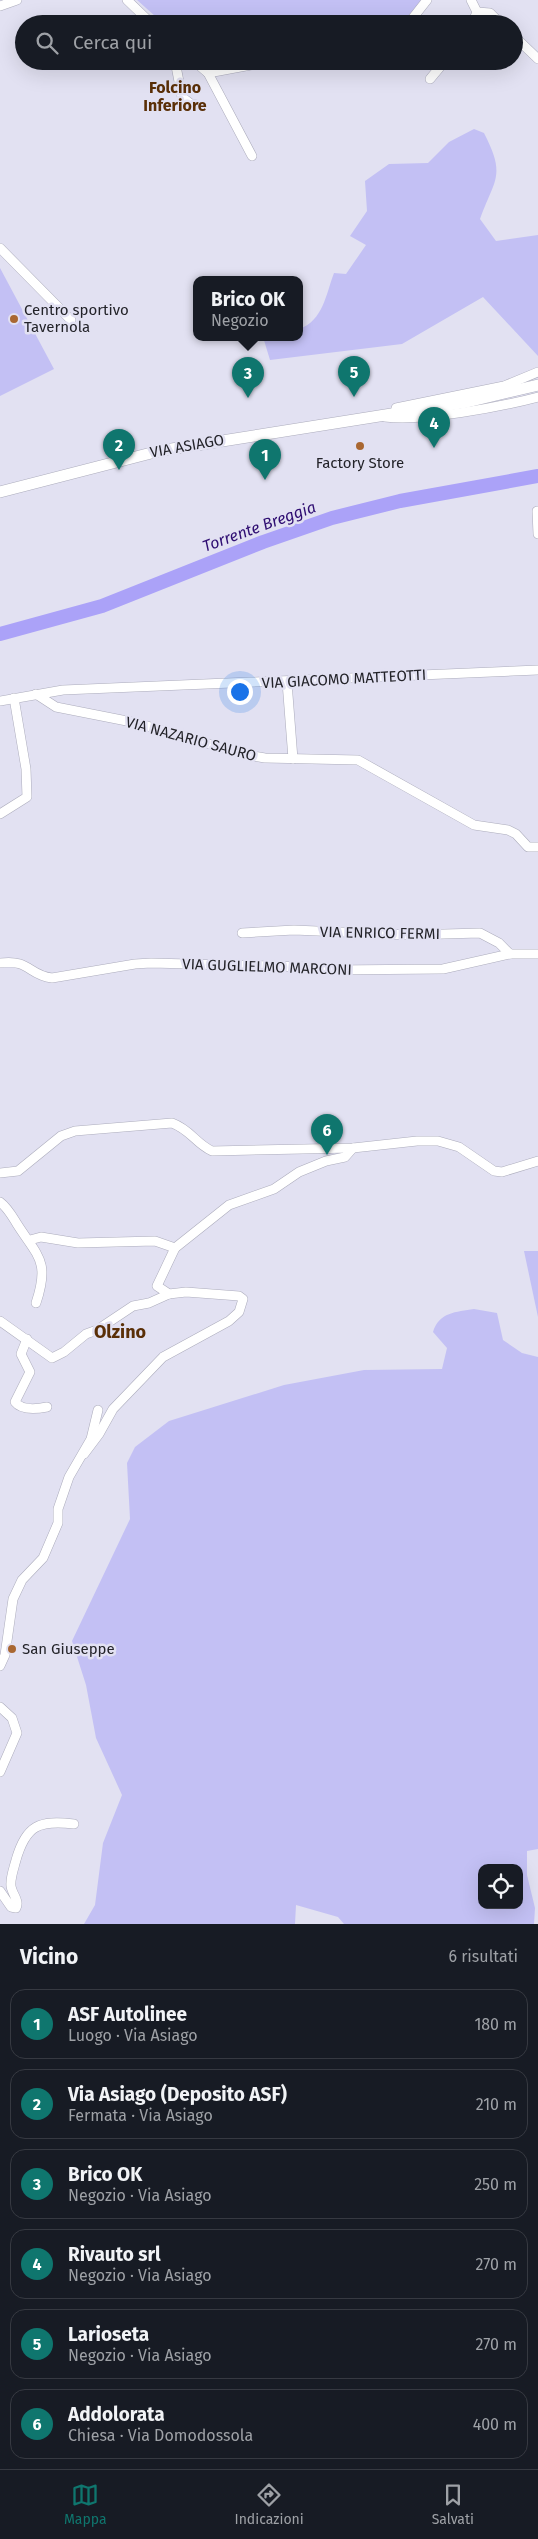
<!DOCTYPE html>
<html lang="it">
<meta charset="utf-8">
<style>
body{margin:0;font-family:"Fira Sans",sans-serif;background:#20242c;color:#f1f3f6}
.controls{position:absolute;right:15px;bottom:15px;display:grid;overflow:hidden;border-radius:10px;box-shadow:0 5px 20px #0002}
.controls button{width:45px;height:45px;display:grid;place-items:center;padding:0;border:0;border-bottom:1px solid #363941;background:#171b24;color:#f1f3f6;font:25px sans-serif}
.you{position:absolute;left:239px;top:691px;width:18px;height:18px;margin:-12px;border:4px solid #fff;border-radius:50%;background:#1a73e8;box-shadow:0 0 0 8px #1a73e833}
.badge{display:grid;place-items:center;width:32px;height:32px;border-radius:50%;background:#0f766e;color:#fff;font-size:16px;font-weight:700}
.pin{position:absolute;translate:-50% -41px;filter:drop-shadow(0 1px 2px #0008)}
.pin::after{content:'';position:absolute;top:26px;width:18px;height:15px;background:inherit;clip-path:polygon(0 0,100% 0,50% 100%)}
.popup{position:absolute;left:193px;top:276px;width:110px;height:65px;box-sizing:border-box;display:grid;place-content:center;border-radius:10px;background:#171b24;filter:drop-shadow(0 1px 4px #0005);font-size:16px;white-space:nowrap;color:#9ea1a6}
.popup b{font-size:19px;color:#f1f3f6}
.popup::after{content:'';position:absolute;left:50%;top:100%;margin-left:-10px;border:10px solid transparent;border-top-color:#171b24}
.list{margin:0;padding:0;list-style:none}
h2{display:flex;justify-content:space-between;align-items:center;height:65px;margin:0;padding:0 20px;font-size:21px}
h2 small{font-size:16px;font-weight:400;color:#9ea1a6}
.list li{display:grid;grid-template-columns:32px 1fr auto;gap:15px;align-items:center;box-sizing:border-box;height:70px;margin:0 10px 10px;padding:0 10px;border:1px solid #363941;border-radius:15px}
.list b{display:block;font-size:19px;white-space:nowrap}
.list p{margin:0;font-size:16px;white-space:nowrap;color:#9ea1a6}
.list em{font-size:16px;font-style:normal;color:#9ea1a6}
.icon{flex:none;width:28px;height:28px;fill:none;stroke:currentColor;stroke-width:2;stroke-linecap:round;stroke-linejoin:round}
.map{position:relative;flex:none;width:538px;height:1924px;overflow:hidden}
.search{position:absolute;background:#171b24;box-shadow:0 5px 20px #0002;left:15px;right:15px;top:15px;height:55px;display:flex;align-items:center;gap:12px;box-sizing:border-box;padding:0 18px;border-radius:28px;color:#9ea1a6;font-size:19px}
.sheet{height:545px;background:#171b24}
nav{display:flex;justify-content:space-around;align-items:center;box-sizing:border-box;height:70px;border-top:1px solid #363941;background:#171b24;font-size:14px;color:#9ea1a6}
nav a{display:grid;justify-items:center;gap:2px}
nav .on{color:#0f766e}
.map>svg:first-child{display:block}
.green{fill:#c3c0f4;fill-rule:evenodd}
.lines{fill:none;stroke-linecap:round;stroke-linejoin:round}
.river{stroke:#aba2f8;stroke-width:14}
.minor-casing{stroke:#acacbc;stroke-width:10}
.major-casing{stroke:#acacbc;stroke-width:12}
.minor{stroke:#fff;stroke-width:9}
.major{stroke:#fff;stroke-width:11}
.poi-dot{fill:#a96732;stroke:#e2e1f2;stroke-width:2}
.labels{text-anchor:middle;stroke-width:5;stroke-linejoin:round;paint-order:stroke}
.poi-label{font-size:15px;fill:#232329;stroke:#e2e1f2;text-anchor:start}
.street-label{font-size:15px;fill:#232329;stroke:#e2e1f2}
.neighbourhood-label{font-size:16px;font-weight:bold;fill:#5a2f07;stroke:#e2e1f2}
.water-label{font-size:16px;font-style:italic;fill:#2f0e72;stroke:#e2e1f2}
.quarter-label{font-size:18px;font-weight:bold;fill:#5a2f07;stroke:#e2e1f2}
</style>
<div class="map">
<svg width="538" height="1924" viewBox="0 0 538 1924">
<rect width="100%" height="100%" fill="#e2e1f2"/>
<g class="green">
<path d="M137,0H421L415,10L398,24H164Z"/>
<path d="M474,129L484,133C506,176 495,178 480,219L496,241L538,235V356L483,297L402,344L270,360L263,337H299V329C323,321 326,294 334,273L346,274L366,245L350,236L367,211L365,181L389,164L428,163L449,142Z"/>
<path d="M0,268L54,369L0,396Z"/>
<path d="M524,1251H538V1317Z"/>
<path d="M474,1309L497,1313L503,1340L522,1353L538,1357V1849L527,1851V1875L535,1908L534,1924H344L338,1917L296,1905L295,1924H84L95,1905L103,1843L122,1795L96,1738L86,1685L72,1641L130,1519L127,1463L135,1447L169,1421L284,1385L364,1370L442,1369L447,1348L433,1332C439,1312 456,1312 474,1309ZM482,1868H519V1905H482Z"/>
</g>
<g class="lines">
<path class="river" d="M0,634L102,606L263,542L332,518L400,501L538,476"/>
<g class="minor-casing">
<g id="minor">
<path d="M127,0L152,24"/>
<path d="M471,0L477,12L472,24"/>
<path d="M0,6L17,0"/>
<path d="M477,12L490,13L501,24"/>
<path d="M408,24L427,0"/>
<path d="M514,36L538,59"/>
<path d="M175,61L182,97L191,104L203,106"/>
<path d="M194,61L208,73L252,156"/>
<path d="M208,73L273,61"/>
<path d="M430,79L445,61"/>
<path d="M0,248L71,320"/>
<path d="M396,408L504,386L538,372"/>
<path d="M385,417C422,422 500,407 538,397"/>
<path d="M537,511L538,534"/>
<path d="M287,682L293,759"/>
<path d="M36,694L56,707L137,723L247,755L265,758L358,760L474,825L508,830L516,834L528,847H538"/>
<path d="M0,701L63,690L538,670"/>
<path d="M0,814L27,797L26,769L14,698"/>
<path d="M242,933L294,930L409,935L480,933L499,943L510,954"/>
<path d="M0,963C30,959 28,975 52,978L135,964L151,963L308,967L332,970L443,969L510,954H538"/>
<path d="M0,1173L18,1171L61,1136L75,1131L172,1123C191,1130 195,1143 212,1151L353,1148L417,1141H438L459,1147L494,1171L502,1172L538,1161"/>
<path d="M0,1202C8,1208 12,1216 17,1224C38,1257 50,1261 36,1303"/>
<path d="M30,1240L41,1237L78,1243L155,1241L175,1248L229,1205L274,1189L299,1172L326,1161L345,1157L353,1148"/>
<path d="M169,1294L157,1286L175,1248"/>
<path d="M0,1321L52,1358L64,1352L86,1334L97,1330L133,1306L149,1303L169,1294L186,1292L239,1296L243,1299L239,1312L229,1321L163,1357L113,1409L99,1434L84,1454"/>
<path d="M27,1339L21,1354L30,1372L15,1402C22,1411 37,1409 47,1407"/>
<path d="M0,1666L5,1655L13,1599L22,1580L43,1558L58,1523V1509L69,1477L91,1439L98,1410"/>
<path d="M0,1707L12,1718L17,1733L0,1772"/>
<path d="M0,1891L11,1907L16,1908C20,1901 12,1894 11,1886C10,1878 14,1868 16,1860C26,1825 39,1820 74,1824"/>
</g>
</g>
<g class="major-casing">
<path id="major" d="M0,492L159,451L467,402L538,385"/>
</g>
<use href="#minor" class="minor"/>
<use href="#major" class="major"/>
</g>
<g class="poi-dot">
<circle cx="14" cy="319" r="5"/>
<circle cx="360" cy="446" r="5"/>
<circle cx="12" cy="1649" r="5"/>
</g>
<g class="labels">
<g class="poi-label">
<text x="24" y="315">Centro sportivo<tspan x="24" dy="17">Tavernola</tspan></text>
<text x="360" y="468" text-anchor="middle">Factory Store</text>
<text x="22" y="1654">San Giuseppe</text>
</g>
<g class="street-label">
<text transform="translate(187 446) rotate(-10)" y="5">VIA ASIAGO</text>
<text transform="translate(344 679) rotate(-3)" y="5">VIA GIACOMO MATTEOTTI</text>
<text transform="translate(191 739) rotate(15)" y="5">VIA NAZARIO SAURO</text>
<text transform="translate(380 933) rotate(1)" y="5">VIA ENRICO FERMI</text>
<text transform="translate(267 967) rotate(2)" y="5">VIA GUGLIELMO MARCONI</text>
</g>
<g class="neighbourhood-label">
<text x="175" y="93">Folcino<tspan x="175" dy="18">Inferiore</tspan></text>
</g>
<g class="water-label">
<text transform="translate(259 526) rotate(-20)" y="6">Torrente Breggia</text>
</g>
<g class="quarter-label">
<text x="120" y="1338">Olzino</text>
</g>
</g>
</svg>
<div class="controls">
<button><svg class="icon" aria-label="locate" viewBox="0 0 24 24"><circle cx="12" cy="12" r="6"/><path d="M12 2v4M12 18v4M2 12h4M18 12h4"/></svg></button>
</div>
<div class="you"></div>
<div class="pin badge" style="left:265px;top:480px">1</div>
<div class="pin badge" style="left:119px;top:470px">2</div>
<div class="pin badge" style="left:248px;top:398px">3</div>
<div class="popup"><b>Brico OK</b>Negozio</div>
<div class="pin badge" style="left:434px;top:448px">4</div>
<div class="pin badge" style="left:354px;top:397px">5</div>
<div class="pin badge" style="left:327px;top:1155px">6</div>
<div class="search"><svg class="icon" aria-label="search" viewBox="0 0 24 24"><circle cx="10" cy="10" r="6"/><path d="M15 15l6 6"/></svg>Cerca qui</div>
</div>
<section class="sheet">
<h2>Vicino<small>6 risultati</small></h2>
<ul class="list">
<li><span class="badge">1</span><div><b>ASF Autolinee</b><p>Luogo · Via Asiago</p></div><em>180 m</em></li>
<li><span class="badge">2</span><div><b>Via Asiago (Deposito ASF)</b><p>Fermata · Via Asiago</p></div><em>210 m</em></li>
<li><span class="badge">3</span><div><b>Brico OK</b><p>Negozio · Via Asiago</p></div><em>250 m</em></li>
<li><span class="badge">4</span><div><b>Rivauto srl</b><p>Negozio · Via Asiago</p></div><em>270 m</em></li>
<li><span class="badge">5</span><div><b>Larioseta</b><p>Negozio · Via Asiago</p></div><em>270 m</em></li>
<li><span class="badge">6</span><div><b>Addolorata</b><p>Chiesa · Via Domodossola</p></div><em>400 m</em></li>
</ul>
</section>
<nav>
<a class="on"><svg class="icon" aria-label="map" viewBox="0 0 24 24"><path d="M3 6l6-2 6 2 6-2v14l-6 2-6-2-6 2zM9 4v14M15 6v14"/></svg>Mappa</a>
<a><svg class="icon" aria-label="directions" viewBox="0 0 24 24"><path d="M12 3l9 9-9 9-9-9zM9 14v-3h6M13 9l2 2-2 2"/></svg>Indicazioni</a>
<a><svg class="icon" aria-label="saved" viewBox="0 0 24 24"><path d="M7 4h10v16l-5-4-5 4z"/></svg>Salvati</a>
</nav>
